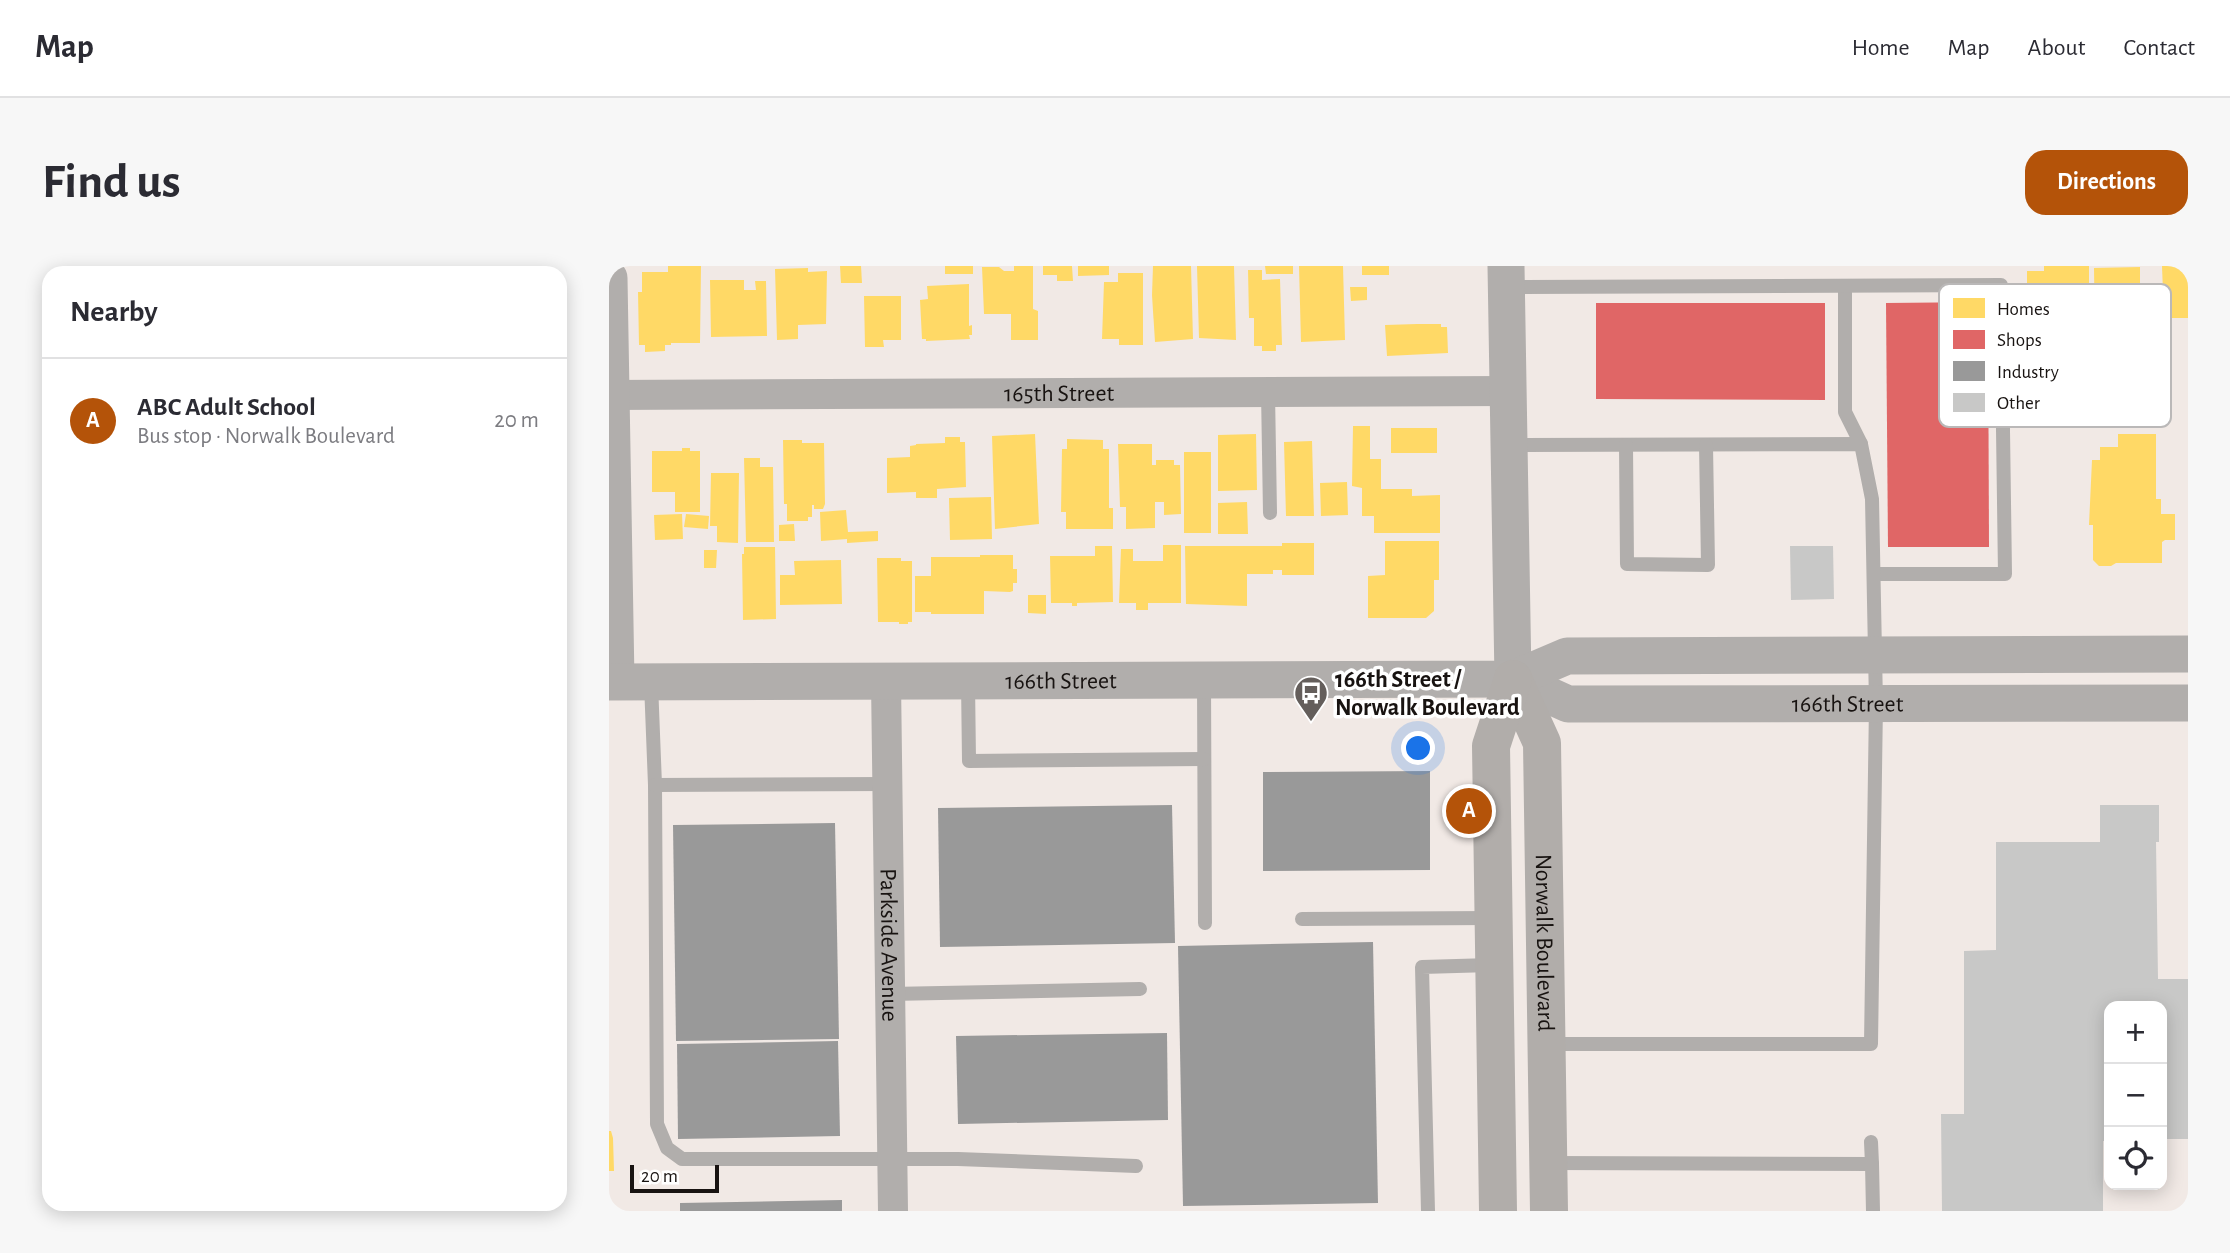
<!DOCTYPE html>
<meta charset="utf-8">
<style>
body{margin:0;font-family:"Alegreya Sans",sans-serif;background:#f7f7f7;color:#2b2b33}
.controls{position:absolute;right:21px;bottom:21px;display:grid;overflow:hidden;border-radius:14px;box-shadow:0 4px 18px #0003}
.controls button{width:63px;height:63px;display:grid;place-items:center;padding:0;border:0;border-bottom:2px solid #e1e1e2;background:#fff;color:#2b2b33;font:35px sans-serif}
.scale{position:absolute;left:21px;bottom:18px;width:89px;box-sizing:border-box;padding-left:7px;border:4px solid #181311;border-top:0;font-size:19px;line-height:24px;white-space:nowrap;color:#181311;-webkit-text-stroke:5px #fff;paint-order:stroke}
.you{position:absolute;left:810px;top:483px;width:24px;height:24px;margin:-18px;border:5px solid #fff;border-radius:50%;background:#1a73e8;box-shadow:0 0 0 10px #1a73e833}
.badge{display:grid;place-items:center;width:46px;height:46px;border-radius:50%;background:#b45309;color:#fff;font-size:23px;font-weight:700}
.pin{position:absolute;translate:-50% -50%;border:4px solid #fff;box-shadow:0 2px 7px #0006}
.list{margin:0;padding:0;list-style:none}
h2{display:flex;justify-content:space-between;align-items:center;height:91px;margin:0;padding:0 28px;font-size:30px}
h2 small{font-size:23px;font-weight:400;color:#7c7c81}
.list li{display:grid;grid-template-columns:46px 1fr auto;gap:21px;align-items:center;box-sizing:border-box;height:126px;padding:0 28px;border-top:2px solid #e1e1e2}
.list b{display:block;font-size:26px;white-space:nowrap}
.list p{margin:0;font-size:23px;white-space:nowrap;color:#7c7c81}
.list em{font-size:23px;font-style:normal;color:#7c7c81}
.icon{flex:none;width:38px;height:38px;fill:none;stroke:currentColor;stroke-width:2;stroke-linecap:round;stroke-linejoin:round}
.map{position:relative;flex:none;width:1579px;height:945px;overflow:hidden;border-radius:21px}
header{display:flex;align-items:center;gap:42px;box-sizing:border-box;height:98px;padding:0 35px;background:#fff;border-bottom:2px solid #e1e1e2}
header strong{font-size:33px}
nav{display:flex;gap:38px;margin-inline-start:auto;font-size:24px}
.intro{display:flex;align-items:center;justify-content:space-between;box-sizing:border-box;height:168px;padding:0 42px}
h1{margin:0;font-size:49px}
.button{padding:18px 32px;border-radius:21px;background:#b45309;color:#fff;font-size:24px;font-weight:700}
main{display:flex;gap:42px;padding:0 42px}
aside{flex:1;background:#fff;border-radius:21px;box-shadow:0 4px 18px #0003}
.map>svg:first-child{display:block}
.homes{fill:#ffd966}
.shops{fill:#e06666}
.industry{fill:#999}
.building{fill:#c8c8c7}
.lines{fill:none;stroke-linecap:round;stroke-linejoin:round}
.service{stroke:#b1aeac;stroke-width:14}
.minor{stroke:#b1aeac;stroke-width:30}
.tertiary{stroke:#b1aeac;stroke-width:37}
.secondary{stroke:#b1adaa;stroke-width:38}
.labels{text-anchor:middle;stroke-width:7;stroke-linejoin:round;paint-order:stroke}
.street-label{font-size:24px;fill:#181311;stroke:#fff}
.poi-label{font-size:24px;font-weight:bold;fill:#181311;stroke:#fff;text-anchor:start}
.key{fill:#fff;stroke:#bab8b8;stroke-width:2}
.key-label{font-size:19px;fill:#181311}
</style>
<header>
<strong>Map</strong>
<nav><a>Home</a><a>Map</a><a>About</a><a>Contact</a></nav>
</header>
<div class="intro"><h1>Find us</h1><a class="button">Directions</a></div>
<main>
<aside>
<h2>Nearby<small></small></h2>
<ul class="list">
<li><span class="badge">A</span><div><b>ABC Adult School</b><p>Bus stop · Norwalk Boulevard</p></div><em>20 m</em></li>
</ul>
</aside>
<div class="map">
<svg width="1579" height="945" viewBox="0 0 1579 945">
<rect width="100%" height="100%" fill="#f1e9e5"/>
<g class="homes">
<path d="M59,0H92L91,77H62V79H56V85L36,86V79H30L29,26H33V6H59Z"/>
<path d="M231,0H252L253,17H232Z"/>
<rect x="336" y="0" width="28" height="8"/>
<path d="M405,0H424V43L429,45V74H402V48H375L373,1H390L395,5H405Z"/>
<path d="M434,0H463L464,15H448V9H434Z"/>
<path d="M469,0H500V9L469,10Z"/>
<path d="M544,0H582L584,73L546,76L543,29Z"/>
<path d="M588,0H625L627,74L590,72Z"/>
<path d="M656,0H684V8H657Z"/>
<path d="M690,0H734L736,74L692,76Z"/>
<rect x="753" y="0" width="27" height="9"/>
<path d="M1435,0H1480V62L1432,63L1428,65L1425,62V47H1418V5H1435Z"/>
<path d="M1553,0H1579V52H1555Z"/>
<path d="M1531,1V31H1545L1546,74H1551V85H1544V90H1489L1488,77H1486L1485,2Z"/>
<path d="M199,2V6L218,5L217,58L189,59V73L168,74L166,3Z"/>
<path d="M639,4H653V14L671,13L673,79H667V85H653V80H645V52H640Z"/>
<path d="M509,7H534V79H510V73H493L495,16H509Z"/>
<path d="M101,14H135V24H147L146,15H157L158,70L102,71Z"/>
<path d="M360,18V60L363,59V69H360L361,73L317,75V73H313L311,34L319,33L318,20Z"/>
<path d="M741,21H758V34L742,35Z"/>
<path d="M255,30H292V74H274L275,81H256Z"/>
<path d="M808,58H832V61H838L839,87L778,90L776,59Z"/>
<path d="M744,160H761V193H772V223H803V230L831,229V267H765V250H753V222L743,220Z"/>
<rect x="782" y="162" width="46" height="25"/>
<path d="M426,168L430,258L386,263L383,170Z"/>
<path d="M647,168L648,224L609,225V169Z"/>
<path d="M1509,168H1547V233H1552V248H1566V274H1556L1553,276V297H1507L1502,300H1490L1484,294V259H1480L1483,194H1491V181H1509Z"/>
<path d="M336,171H351V176H356L357,221L328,223V232H307V226L278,227V192L301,191V180L307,179V178L336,177Z"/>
<path d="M458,173L494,174V183H500V242H504V263H457V246H452L453,183H458Z"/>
<path d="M174,174H193V177H215L216,238L214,243H205V239H203V251H199V255H178V238H175Z"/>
<path d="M703,175L705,250H677L675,176Z"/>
<path d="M509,178H543V199H547V194H565V199H571L572,248L555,249V236H546V262L517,263V241H511Z"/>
<path d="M73,182H81V185H91V246H66V226H43V185H73Z"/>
<rect x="575" y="186" width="27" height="81"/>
<path d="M135,192H151V201H164L165,276H137Z"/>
<path d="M102,207H130L129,277L108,276V260H101Z"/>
<path d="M738,216L739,249L712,250L711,217Z"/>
<path d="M382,231L383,273L341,274L340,232Z"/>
<path d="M638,236L639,268H609V237Z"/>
<path d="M237,244L239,266L269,265V275L238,277V273L212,275L211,246Z"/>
<path d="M73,248L74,273L46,274L45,249Z"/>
<path d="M77,248L100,250L99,263L75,261Z"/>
<path d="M185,258L186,275H170V259Z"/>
<path d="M776,275H830V314H825V345L817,352H759V310L776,309Z"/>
<path d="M673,277H705V309H673V304H664V308H638V340L577,338L576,280H673Z"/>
<path d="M554,279H572V337H539V344H527V337H510L512,283H524V295H554Z"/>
<path d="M486,280H503L504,336L468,337V340H463V337H442L441,290H486Z"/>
<path d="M135,281H166L167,353L134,354L133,288H135Z"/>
<path d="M95,284H108L107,302H95Z"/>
<path d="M371,289H404V303H408V317H404V325L401,326L375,325V348H322V346H306V310H322V291H371Z"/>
<path d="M268,292H292V295H303V356H299V358H290V356H269Z"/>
<path d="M232,294L233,338L171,339V309H186L185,295Z"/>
<path d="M419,329H437V348L419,347Z"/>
<path d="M0,865H2L4,872L5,905H0Z"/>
</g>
<g class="shops">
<path d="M1379,36L1380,281H1279L1277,37Z"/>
<path d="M987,37H1216V134L987,133Z"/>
</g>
<g class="industry">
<path d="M821,505V604L654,605V506Z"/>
<path d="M563,539L566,677L331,681L329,542Z"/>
<path d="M226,557L230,773L67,775L64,559Z"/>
<path d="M764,676L769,937L574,940L569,680Z"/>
<path d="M558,767L559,854L349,858L347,770Z"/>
<path d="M229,775L231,870L69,873L68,778Z"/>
<path d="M233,934V945H71V937Z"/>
</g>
<g class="building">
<path d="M1181,280H1224L1225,333L1182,334Z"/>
<path d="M1491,539H1550V576H1547L1549,713H1579V873H1553V740H1500V875H1494V945H1333L1332,848H1355V685L1387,684V576H1491Z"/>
</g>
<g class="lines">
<g class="service">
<path d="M1236,20V146L1252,178"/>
<path d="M897,21L1392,19L1396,308H1265"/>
<path d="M659,126L661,247"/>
<path d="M902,179L1252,178L1263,233L1267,438L1262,778H939"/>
<path d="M1017,179L1018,298L1099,299L1097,179"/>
<path d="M595,415L596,657"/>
<path d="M359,416L360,495L595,493"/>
<path d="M42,417L46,519L48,858L58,882L73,893H349L527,900"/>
<path d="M46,519L277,518"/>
<path d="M693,653L884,652"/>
<path d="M281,728L531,723"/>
<path d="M1262,876L1263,898"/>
<path d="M940,897L1263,898L1264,945"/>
<path d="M819,945L813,701L882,699"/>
</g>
<g class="minor">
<path id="s1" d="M0,129L899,125"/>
<path id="s2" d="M277,415L284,945"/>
</g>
<g class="tertiary">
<path d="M897,0L904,413"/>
<path d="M0,12L7,415"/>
<path id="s3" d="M904,413L959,438L1579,437"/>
<path id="s4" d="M0,416L904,413L958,390L1579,388"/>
</g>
<g class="secondary">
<path id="s5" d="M904,413L933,477L940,945"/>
<path d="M889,945L882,480L904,413"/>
</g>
</g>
<defs>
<g id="bus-pin" transform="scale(1.75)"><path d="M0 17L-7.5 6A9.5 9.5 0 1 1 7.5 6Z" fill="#645e5b" stroke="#fff"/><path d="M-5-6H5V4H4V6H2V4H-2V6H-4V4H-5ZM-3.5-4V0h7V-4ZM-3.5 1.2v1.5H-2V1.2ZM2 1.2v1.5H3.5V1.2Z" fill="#fff"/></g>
</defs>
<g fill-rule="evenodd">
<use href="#bus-pin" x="702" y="427"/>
</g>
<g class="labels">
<g class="street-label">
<text dy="8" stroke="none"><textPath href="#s1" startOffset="450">165th Street</textPath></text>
<text dy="8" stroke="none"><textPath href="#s4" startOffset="452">166th Street</textPath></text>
<text dy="8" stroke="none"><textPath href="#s3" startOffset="340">166th Street</textPath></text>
<text dy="8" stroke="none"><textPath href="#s5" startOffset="270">Norwalk Boulevard</textPath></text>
<text dy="8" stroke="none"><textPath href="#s2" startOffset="264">Parkside Avenue</textPath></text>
</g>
<g class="poi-label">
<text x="726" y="421">166th Street /<tspan x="726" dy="28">Norwalk Boulevard</tspan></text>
</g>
</g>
<rect x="1330" y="18" width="232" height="143" rx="10" class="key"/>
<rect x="1344" y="32" width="32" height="20" fill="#ffd966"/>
<rect x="1344" y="64" width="32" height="19" fill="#e06666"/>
<rect x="1344" y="95" width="32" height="20" fill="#999"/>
<rect x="1344" y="127" width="32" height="19" fill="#c8c8c7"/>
<g class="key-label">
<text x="1388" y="49">Homes</text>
<text x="1388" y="80">Shops</text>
<text x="1388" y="112">Industry</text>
<text x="1388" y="143">Other</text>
</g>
</svg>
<div class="controls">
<button>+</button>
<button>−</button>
<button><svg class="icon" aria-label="locate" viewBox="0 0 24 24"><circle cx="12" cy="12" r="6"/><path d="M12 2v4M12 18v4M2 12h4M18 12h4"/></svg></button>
</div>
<div class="scale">20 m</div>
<div class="you"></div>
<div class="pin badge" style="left:860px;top:545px">A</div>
</div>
</main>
